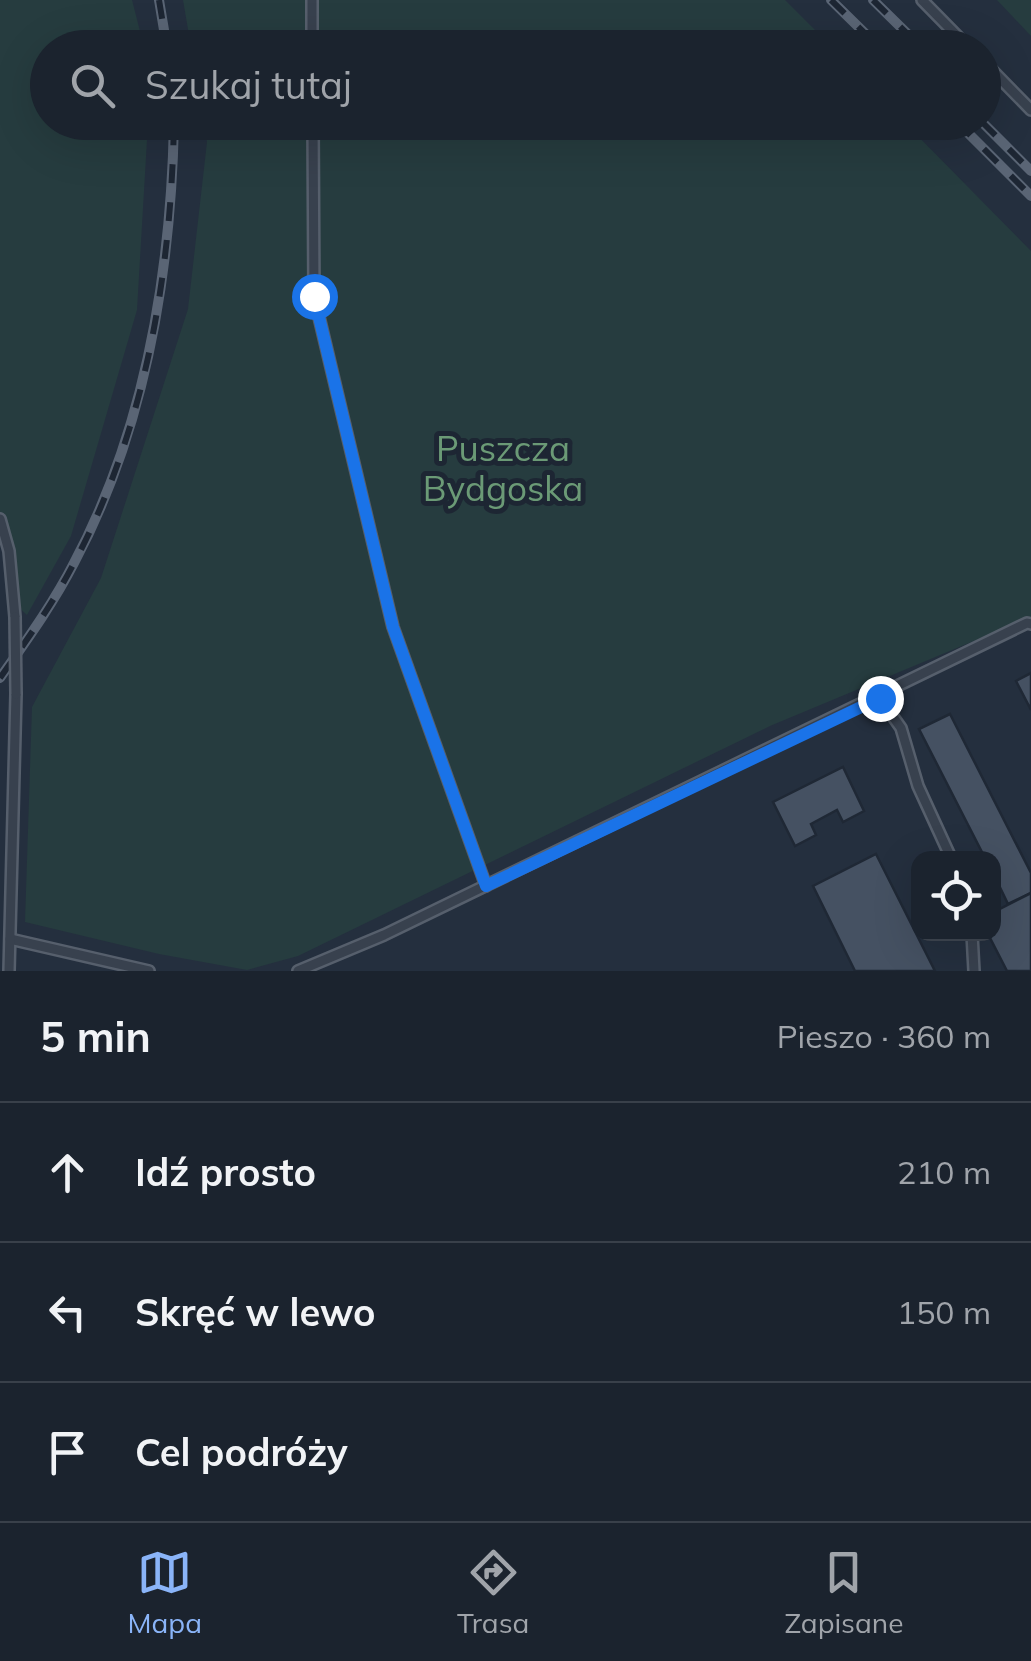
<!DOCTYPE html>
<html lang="pl">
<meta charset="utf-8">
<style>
body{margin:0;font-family:Mulish,sans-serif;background:#282f3a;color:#f1f3f6}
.controls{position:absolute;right:30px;bottom:30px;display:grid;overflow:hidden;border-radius:20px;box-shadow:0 10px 40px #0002}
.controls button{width:90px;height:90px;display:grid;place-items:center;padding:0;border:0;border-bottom:2px solid #39404a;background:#1b232e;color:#f1f3f6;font:50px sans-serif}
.stop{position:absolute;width:30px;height:30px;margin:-22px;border:8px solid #1a73e8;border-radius:50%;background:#fff}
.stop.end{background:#1a73e8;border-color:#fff;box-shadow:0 2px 10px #0008}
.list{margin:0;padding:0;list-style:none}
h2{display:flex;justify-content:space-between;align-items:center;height:130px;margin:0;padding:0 40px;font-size:42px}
h2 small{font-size:32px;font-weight:400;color:#a0a4aa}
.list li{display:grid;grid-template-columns:65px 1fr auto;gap:30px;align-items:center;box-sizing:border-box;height:140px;padding:0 40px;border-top:2px solid #39404a}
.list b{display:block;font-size:38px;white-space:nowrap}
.list em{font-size:32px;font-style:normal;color:#a0a4aa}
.icon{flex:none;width:55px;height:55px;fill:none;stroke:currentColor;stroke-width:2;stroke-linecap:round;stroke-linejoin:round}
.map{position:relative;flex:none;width:1031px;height:971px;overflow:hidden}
.search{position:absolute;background:#1b232e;box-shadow:0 10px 40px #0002;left:30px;right:30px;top:30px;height:110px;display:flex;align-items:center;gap:25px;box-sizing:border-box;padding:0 35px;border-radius:55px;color:#a0a4aa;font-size:38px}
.sheet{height:550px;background:#1b232e}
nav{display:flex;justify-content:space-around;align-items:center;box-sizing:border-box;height:140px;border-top:2px solid #39404a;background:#1b232e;font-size:28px;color:#a0a4aa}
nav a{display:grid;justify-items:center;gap:5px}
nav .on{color:#8ab4f8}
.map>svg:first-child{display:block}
.green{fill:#263c3f}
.building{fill:#455162;stroke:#1f2835;stroke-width:2.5}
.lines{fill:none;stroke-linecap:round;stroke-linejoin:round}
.lane-casing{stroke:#565f6c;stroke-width:14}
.lane{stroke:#38414e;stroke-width:9}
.rail-casing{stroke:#5a6575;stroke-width:10}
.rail{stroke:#1d2633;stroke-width:6;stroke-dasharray:19;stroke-linecap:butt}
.lane-bridge-casing{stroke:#565f6c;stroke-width:14;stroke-linecap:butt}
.lane-bridge{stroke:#38414e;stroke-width:9}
.route{stroke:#1a73e8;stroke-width:12}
.labels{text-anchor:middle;stroke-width:10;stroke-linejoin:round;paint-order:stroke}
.park-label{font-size:35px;fill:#6b9a76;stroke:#1d2633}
</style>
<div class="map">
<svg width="1031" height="971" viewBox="0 0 1031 971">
<rect width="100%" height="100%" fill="#242f3e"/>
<g class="green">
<path d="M0,0H132L144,47L48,48V122L148,123L137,310L71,536L27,615L14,603L0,519Z"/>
<path d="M183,0H785L832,47H191Z"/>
<path d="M997,0H1031V36Z"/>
<path d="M204,123H905L1031,251V617L770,726L298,956L247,970L159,954L25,922L32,707L101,578L188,309L207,142Z"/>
</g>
<g class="building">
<path d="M1031,673V710L1016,681Z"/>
<path d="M950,714L1031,873V893L1008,904L994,875V858H985L919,729Z"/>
<path d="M843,767L864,811L843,822L837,810L811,824L816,835L795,846L773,802Z"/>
<path d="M876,854L935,971H855L813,886Z"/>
<path d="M1031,893V971H1007L988,934H994V912Z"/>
</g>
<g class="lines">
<g class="lane-casing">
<g id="lane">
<path d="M312,0V48"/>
<path d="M922,0L969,48"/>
<path d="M984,62L1031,110"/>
<path d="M313,122L314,296L393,627L486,886"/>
<path d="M0,519L9,551L15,617"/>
<path d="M879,697L901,728L918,786L951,858"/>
<path d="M972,934L974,971"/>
<path d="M10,939L149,971"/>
<path d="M9,971L16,694"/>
<path d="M298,971L384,935L1027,623L1031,624"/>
</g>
</g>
<use href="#lane" class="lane"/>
<g class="rail-casing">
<g id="rail">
<path d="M159,0L167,48"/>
<path d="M831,0L880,48"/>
<path d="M873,0L922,48"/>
<path d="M957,122L1031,196"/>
<path d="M982,122L1031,171"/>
<path d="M0,678C26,641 53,604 74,563C146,428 171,274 174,122"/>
</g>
</g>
<use href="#rail" class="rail"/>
<g class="lane-bridge-casing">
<path id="lane-bridge" d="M15,617L16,694"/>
</g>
<use href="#lane-bridge" class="lane-bridge"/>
</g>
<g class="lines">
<path class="route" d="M314,296L393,627L486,886L880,698"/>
</g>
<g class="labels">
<g class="park-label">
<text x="503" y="461">Puszcza<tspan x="503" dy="40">Bydgoska</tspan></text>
</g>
</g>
</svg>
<div class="controls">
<button><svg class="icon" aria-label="locate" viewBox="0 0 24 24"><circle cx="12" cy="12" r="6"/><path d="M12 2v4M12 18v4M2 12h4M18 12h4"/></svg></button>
</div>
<div class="stop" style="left:314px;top:296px"></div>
<div class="stop end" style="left:880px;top:698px"></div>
<div class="search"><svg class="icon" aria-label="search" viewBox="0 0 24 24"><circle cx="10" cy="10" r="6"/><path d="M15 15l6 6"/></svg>Szukaj tutaj</div>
</div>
<section class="sheet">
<h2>5 min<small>Pieszo · 360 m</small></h2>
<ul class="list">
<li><svg class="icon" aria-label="ahead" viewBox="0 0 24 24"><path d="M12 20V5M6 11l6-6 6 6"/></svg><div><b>Idź prosto</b></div><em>210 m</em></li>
<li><svg class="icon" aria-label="left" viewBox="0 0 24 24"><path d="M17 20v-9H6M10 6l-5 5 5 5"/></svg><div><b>Skręć w lewo</b></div><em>150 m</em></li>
<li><svg class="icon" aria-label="arrive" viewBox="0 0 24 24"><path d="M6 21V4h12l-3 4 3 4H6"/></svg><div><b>Cel podróży</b></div></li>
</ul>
</section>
<nav>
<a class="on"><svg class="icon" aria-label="map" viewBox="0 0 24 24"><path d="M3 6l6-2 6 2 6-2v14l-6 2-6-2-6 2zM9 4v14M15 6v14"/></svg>Mapa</a>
<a><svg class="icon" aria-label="directions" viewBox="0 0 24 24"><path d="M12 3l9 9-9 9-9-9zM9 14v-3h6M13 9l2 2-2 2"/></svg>Trasa</a>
<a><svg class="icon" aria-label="saved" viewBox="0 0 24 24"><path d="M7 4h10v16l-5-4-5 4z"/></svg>Zapisane</a>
</nav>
